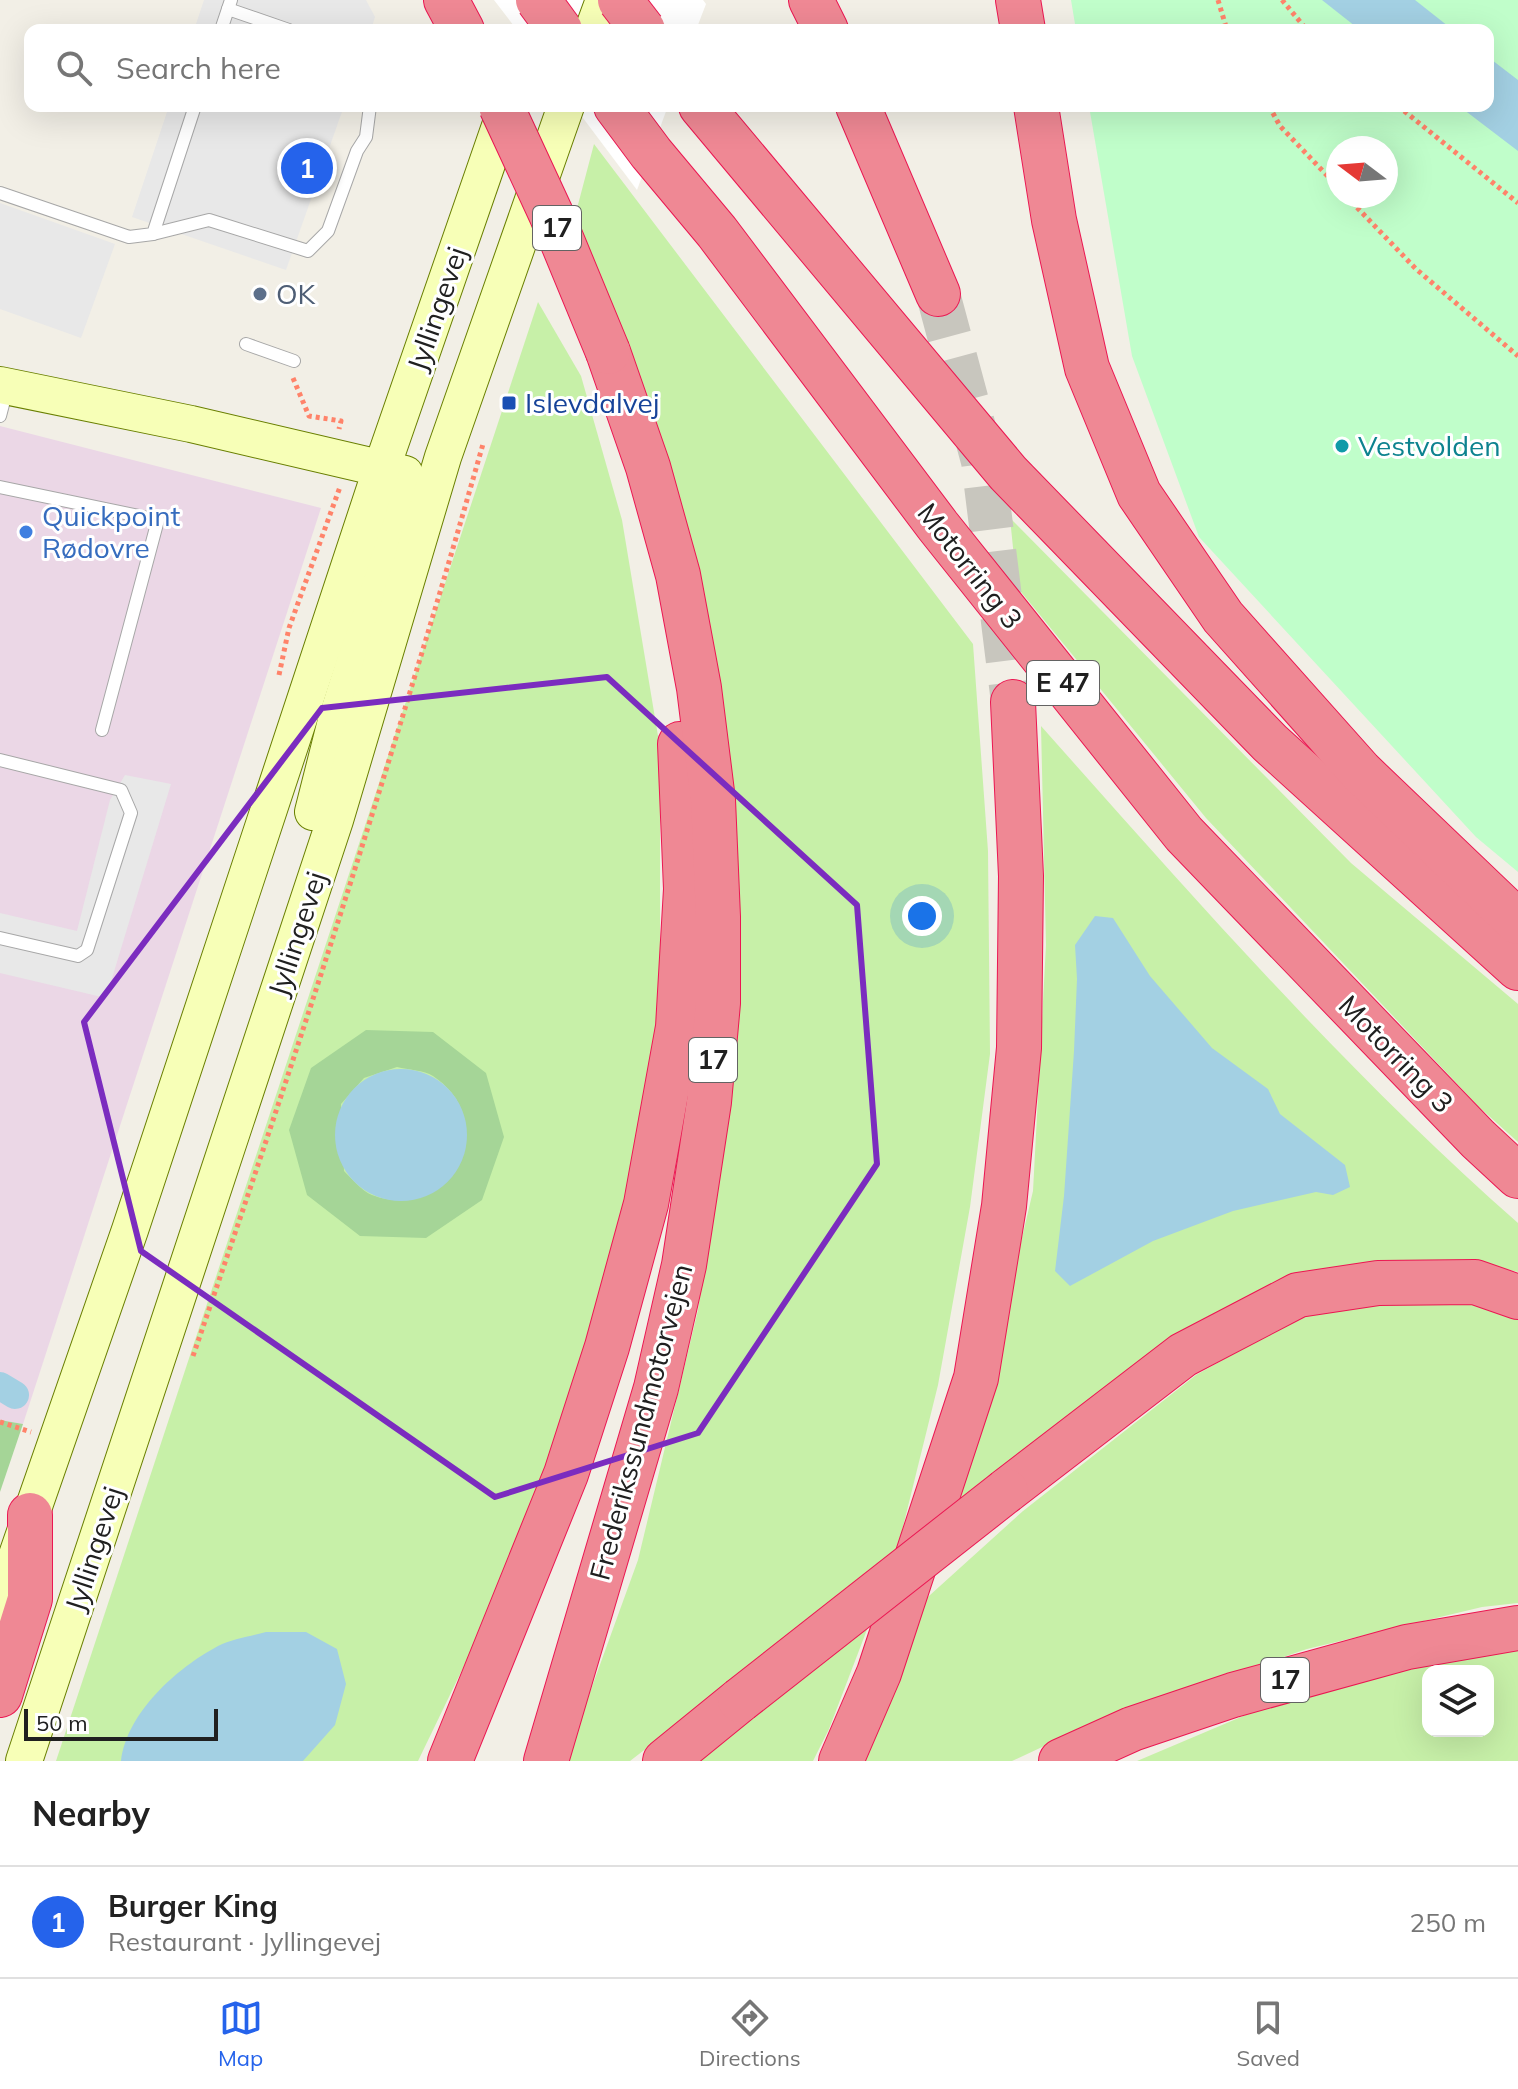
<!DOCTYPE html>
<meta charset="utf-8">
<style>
body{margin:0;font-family:Mulish,sans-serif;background:#f6f6f6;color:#222}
.controls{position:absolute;right:24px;bottom:24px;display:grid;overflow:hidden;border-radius:16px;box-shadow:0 8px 32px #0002}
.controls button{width:72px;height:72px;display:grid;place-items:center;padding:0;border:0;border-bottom:2px solid #e0e0e0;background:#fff;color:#222;font:40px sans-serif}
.compass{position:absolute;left:1326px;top:136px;width:72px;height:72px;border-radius:50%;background:#fff;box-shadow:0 8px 32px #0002;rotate:286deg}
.scale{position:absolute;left:24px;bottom:20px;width:194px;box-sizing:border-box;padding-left:8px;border:4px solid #202020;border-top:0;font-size:22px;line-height:28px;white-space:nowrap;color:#202020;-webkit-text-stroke:6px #fff;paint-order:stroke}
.you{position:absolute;left:922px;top:916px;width:28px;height:28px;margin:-20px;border:6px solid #fff;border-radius:50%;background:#1a73e8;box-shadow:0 0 0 12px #1a73e833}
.badge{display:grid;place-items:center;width:52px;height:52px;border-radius:50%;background:#2563eb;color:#fff;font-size:26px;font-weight:700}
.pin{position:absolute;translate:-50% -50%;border:4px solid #fff;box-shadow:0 2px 8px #0006}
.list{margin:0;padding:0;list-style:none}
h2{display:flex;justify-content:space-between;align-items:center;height:104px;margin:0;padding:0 32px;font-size:34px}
h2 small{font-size:26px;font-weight:400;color:#767676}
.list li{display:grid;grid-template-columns:52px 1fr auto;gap:24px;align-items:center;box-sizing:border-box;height:112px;padding:0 32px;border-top:2px solid #e0e0e0}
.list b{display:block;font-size:30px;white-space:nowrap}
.list p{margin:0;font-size:26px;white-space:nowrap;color:#767676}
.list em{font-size:26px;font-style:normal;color:#767676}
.icon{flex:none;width:44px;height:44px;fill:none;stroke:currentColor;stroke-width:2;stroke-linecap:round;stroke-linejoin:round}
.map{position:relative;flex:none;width:1518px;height:1761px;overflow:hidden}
.search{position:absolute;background:#fff;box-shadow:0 8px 32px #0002;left:24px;right:24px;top:24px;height:88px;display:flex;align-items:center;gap:20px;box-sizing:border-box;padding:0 28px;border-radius:16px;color:#767676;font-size:30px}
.sheet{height:216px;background:#fff}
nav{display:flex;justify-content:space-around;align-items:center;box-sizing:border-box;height:112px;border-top:2px solid #e0e0e0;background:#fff;font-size:22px;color:#767676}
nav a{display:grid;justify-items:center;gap:4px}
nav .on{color:#2563eb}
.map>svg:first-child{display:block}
.industrial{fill:#ebd7e6}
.grass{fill:#c7f0a8;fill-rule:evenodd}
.forest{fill:#a5d597;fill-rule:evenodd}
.park{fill:#c0feca;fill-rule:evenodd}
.parking{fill:#e8e8e8}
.water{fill:#a3d0e3}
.pier{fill:#fff}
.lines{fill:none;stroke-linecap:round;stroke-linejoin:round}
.canal{stroke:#a3d0e3;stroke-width:28}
.highway-tunnel{stroke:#c8c6be;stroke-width:44;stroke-dasharray:44 22;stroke-linecap:butt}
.lane-casing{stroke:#a7a7a7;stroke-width:14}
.secondary-casing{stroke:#697f00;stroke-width:38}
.highway-casing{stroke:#eb1752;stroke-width:46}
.path{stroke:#ff836a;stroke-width:5;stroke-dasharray:4 4;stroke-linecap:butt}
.lane{stroke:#fff;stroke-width:12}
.secondary{stroke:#f7ffb7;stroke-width:36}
.highway{stroke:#ef8894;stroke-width:44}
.highway-bridge-casing{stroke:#eb1752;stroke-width:46;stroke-linecap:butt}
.highway-bridge{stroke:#ef8894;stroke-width:44}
.marked{fill:none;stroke:#7b2cbf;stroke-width:6;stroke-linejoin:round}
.service-dot{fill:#5c6f8a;stroke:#fff;stroke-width:3}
.transit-dot{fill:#1a4fb4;stroke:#fff;stroke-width:3}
.culture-dot{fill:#0f9aa8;stroke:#fff;stroke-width:3}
.shop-dot{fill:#3f7fe0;stroke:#fff;stroke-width:3}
.labels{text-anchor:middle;stroke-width:6;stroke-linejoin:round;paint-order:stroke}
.shield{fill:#fff;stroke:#636363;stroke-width:2}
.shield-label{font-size:26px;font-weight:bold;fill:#202020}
.service-label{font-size:28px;fill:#4e5e75;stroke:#fff;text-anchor:start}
.street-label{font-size:28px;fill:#202020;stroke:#fff}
.transit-label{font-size:28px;fill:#164399;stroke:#fff;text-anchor:start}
.culture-label{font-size:28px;fill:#0d838f;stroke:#fff;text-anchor:start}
.shop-label{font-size:28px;fill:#366cbe;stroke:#fff;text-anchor:start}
</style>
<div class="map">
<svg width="1518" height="1761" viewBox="0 0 1518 1761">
<rect width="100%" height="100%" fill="#f2efe6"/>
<path class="industrial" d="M0,426L321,508L23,1424L0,1420Z"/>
<g class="grass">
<path d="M594,144L973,644L988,851L990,1054L970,1207L938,1385L896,1555L630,1761H565L638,1560L698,1310L740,981L717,664L575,216Z"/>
<path d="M538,302L581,376L622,520L660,748V1011L624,1216L564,1421L476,1641L418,1761H56Z"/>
<path d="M1010,518L1351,863L1518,1004V1142L1479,1107L1206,818L1017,587Z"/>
<path d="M1041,726C1194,898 1345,1071 1518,1223V1272L1487,1264L1291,1278L959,1506L1033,1191L1046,945Z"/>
<path d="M1415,1296L1485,1303L1518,1315V1603L1482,1607L1307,1649L1104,1718L1012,1761H863L919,1605L1023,1511L1196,1375L1310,1311Z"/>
<path d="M868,1627L829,1729L813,1761H696Z"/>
<path d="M1518,1645V1761H1137L1248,1714L1398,1667ZM1428,1671H1488V1731H1428Z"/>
</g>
<g class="forest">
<path d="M366,1030L433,1032L486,1073L504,1137L482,1200L426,1238L360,1236L307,1195L289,1130L311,1068ZM397,1067C408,1070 424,1070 433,1076C503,1122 452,1225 372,1195C362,1191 352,1179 344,1171L341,1104L364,1078Z"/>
<path d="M0,1420L23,1424L0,1492Z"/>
</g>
<path class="park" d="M1071,0H1518V872L1476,837L1199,537L1132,356L1089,106H1488V30H1076ZM1338,148H1386V196H1338Z"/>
<g class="parking">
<path d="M204,0H366L375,17L371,30H194Z"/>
<path d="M169,106H344L286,270L132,217Z"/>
<path d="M0,203L115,244L81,338L0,309Z"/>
<path d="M125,775L171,784L106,998L0,973V913L77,931L110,800Z"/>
</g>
<g class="water">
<path d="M1322,0H1415L1453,30H1360Z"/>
<path d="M1488,57L1518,80V151L1459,106H1488Z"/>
<path d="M1095,916L1113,918L1150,976L1212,1048L1268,1089L1280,1114L1345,1165L1350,1187L1333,1195L1316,1192L1233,1211L1153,1241L1070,1286L1055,1271L1064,1196L1074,1051L1077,979L1075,945Z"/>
<circle cx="401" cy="1135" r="66"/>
<path d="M266,1632H306L337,1649L346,1684L335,1725L303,1761H121C127,1712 177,1668 218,1646C232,1639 251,1636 266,1632Z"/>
</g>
<g class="pier">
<path d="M494,0H703L706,4L696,30H517Z"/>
<path d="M574,106H668L637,190Z"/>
</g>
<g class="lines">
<path class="canal" d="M0,1386L15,1395"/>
<path class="highway-tunnel" d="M938,294L983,461L1013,702"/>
<g class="lane-casing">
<g id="lane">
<path d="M228,9L289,30"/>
<path d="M221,30L231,0"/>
<path d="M0,193L129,237L153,234L195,106"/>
<path d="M153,234L209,220L308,251L328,231L357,151L366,137L370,106"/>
<path d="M246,344L294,361"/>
<path d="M0,416L7,389"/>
<path d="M0,487L158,520L102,730"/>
<path d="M0,760L121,790L131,813L87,950L78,956L0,938"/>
</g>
</g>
<g class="secondary-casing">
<g id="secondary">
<path d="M593,30L604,0"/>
<path d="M0,385L191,424L405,474"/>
<path d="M313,812L336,721L388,557L402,499L395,482L381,470"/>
<path d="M0,1604L130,1230L381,470L507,106"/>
<path d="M24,1761L335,820L443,457L566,106"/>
</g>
</g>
<g class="highway-casing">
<g id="highway">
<path d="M446,0L462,30"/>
<path d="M811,0L826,30"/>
<path d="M1018,0L1023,30"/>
<path d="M616,106L651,153L717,232L938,526L1184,834L1478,1139L1518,1176"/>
<path d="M701,106L1008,473L1270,743L1518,968"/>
<path d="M858,106L938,294"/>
<path d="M1036,106L1054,220L1087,368L1139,494L1223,617L1361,772L1518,922"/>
<path d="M1006,1491L1183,1355L1298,1295L1378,1283L1475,1282L1518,1297"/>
<path d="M0,1695L30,1599V1515"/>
<path d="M450,1761L566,1474L607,1347L646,1204L678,1027L686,889L680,744"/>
<path d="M546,1761L656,1388L684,1265L709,1102L718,1003V917L713,800L699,688L678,575L648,467L608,352"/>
<path d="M665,1761L740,1700"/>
<path d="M841,1761L879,1673L976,1378L1004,1206L1019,1048L1021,876L1013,702"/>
<path d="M1061,1761L1132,1729L1233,1695L1407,1647L1518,1628"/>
</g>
</g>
<g class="path">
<path d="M1218,0L1227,30"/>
<path d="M1282,0L1307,30"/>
<path d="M1269,106L1280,126L1338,187"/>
<path d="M1398,106L1518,203"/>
<path d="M1346,196L1416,269L1518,356"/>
<path d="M293,378L309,416L341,421L339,429"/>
<path d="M279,675L289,628L340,487"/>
<path d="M193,1356C297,1054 396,751 483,444"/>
<path d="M0,1422L31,1432"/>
</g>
<use href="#lane" class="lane"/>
<use href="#secondary" class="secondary"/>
<use href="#highway" class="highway"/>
<g class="highway-bridge-casing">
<g id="highway-bridge">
<path d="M538,0L560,30"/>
<path d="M620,0L643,30"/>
<path d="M501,106L551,214L608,352"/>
<path d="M740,1700L1006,1491"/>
</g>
</g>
<use href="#highway-bridge" class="highway-bridge"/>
</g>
<path class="marked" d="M607,677L857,905L877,1164L698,1433L495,1497L141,1251L84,1022L322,708Z"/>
<circle class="service-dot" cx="260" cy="294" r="8"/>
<rect class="transit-dot" x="501" y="395" width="16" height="16" rx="4"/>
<circle class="culture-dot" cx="1342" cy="446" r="8"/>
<circle class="shop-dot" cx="26" cy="532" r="8"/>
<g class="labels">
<g class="shield">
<rect x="533" y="206" width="48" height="44" rx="6"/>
<rect x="1027" y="661" width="72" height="44" rx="6"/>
<rect x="689" y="1038" width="48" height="44" rx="6"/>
<rect x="1261" y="1658" width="48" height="44" rx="6"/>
</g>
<g class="shield-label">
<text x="557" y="237">17</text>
<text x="1063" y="692">E 47</text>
<text x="713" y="1069">17</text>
<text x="1285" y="1689">17</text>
</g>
<g class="service-label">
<text x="276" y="304">OK</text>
</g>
<g class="street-label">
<text transform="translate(437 309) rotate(-71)" y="10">Jyllingevej</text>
<text transform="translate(970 566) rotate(52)" y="10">Motorring 3</text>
<text transform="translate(297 934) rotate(-72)" y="10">Jyllingevej</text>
<text transform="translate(1396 1054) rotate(46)" y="10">Motorring 3</text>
<text transform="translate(641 1422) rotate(-75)" y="10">Frederikssundmotorvejen</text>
<text transform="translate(94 1549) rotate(-72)" y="10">Jyllingevej</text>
</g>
<g class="transit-label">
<text x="525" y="413">Islevdalvej</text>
</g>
<g class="culture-label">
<text x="1358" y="456">Vestvolden</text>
</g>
<g class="shop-label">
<text x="42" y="526">Quickpoint<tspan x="42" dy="32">Rødovre</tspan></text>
</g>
</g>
</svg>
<div class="controls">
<button><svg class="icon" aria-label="layers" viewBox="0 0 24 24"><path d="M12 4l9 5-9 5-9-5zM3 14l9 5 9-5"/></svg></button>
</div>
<svg class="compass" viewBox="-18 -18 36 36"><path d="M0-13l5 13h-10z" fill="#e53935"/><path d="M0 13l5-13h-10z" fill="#767676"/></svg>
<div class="scale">50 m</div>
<div class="you"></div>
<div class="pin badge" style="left:307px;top:168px">1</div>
<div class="search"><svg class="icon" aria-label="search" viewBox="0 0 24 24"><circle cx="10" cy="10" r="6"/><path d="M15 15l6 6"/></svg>Search here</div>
</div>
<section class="sheet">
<h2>Nearby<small></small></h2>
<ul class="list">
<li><span class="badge">1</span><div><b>Burger King</b><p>Restaurant · Jyllingevej</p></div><em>250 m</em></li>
</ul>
</section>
<nav>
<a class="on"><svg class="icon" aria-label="map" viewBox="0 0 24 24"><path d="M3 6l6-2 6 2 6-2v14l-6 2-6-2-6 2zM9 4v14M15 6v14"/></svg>Map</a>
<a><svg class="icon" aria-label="directions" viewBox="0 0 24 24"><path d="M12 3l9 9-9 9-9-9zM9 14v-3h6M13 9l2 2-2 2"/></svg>Directions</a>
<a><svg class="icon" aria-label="saved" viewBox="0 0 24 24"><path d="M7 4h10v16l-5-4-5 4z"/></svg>Saved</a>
</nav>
